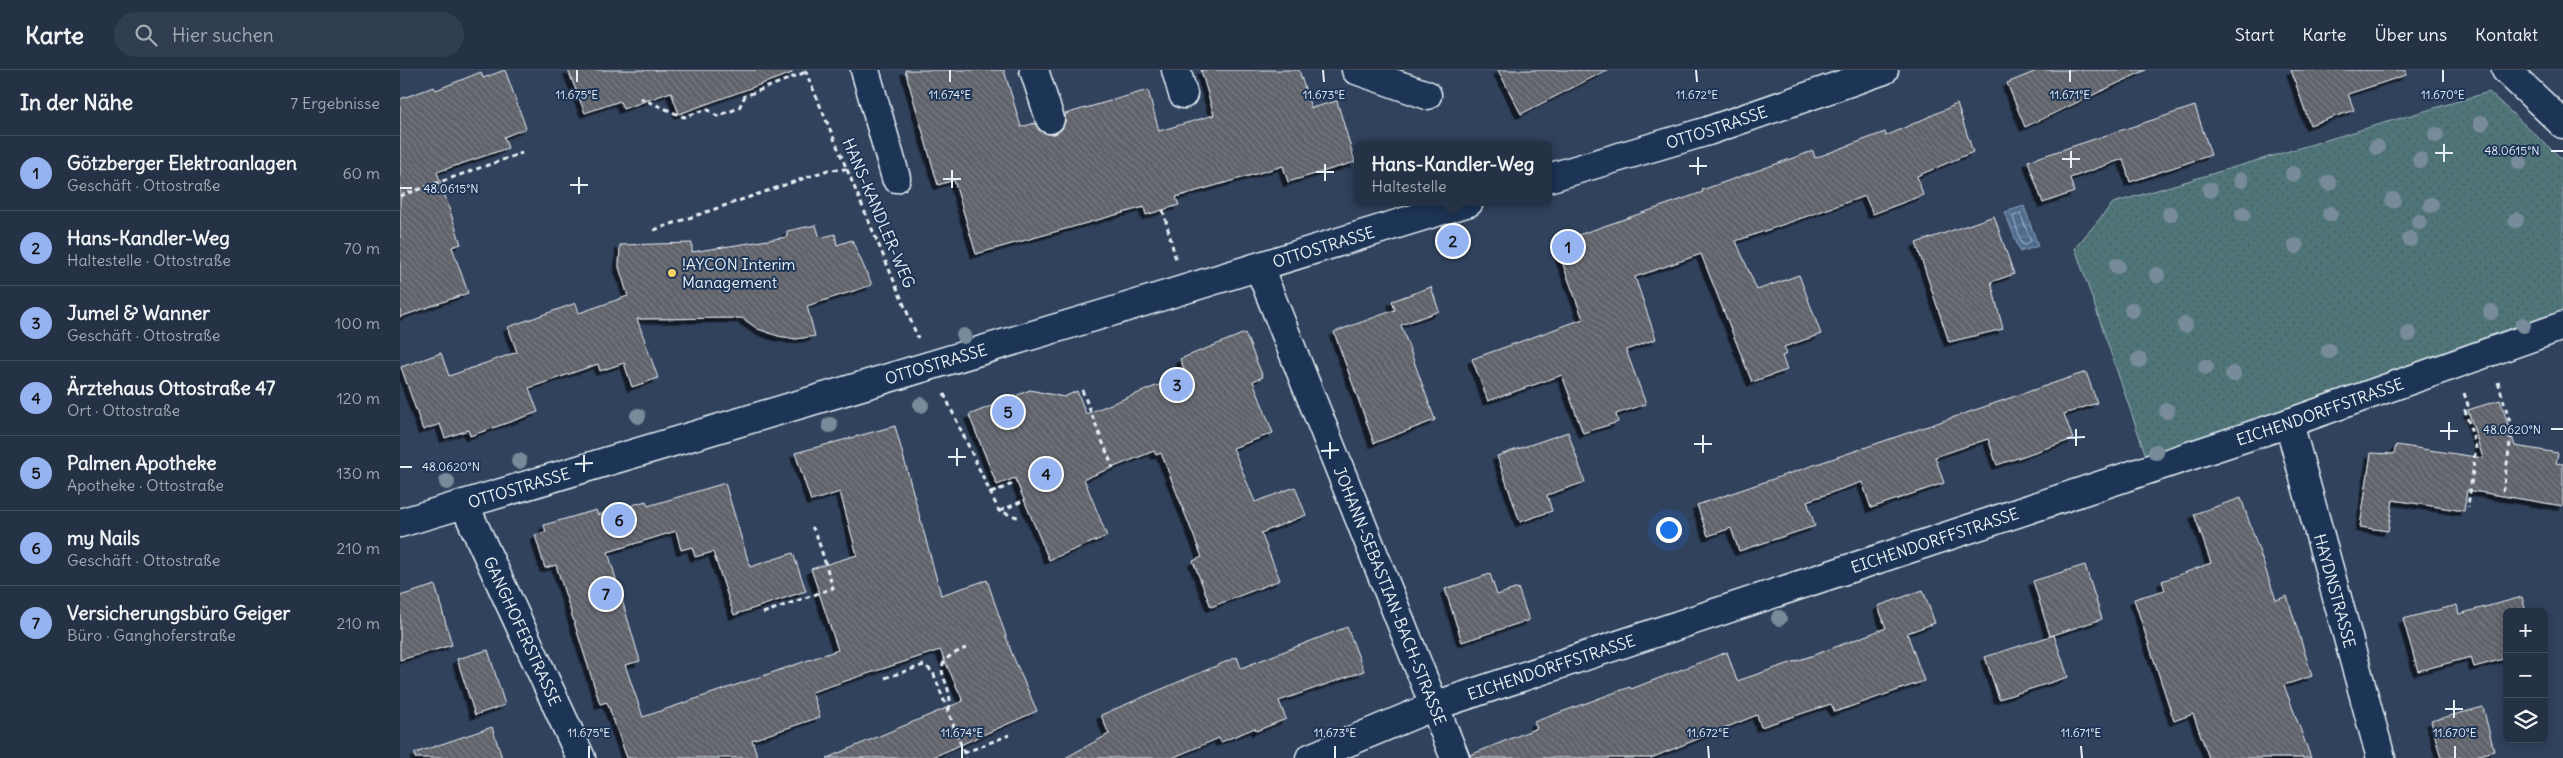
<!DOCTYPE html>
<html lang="de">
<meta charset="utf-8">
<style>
body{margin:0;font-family:Delius,sans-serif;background:#313e51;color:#f1f3f6}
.controls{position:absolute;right:15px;bottom:15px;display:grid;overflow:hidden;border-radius:8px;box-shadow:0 2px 8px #0003}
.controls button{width:45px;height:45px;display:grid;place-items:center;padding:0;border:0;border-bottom:1px solid #424d5f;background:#253246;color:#f1f3f6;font:25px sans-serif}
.you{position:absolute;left:1268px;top:459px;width:18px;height:18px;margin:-12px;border:4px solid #fff;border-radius:50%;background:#1a73e8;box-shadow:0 0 0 8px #1a73e833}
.badge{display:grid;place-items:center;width:32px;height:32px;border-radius:50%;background:#95b2f1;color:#111;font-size:16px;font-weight:700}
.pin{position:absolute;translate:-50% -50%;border:2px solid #fff;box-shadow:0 1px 5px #0006}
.popup{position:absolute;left:954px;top:71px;width:198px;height:65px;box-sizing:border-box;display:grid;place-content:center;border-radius:8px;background:#253246;filter:drop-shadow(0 1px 4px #0005);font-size:16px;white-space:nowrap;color:#a3aab3}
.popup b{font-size:19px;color:#f1f3f6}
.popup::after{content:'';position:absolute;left:50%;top:100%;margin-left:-10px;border:10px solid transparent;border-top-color:#253246}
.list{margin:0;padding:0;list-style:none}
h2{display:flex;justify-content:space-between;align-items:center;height:65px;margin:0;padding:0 20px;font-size:21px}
h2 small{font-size:16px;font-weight:400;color:#a3aab3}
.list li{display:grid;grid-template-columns:32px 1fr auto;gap:15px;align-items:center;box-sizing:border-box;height:75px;padding:0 20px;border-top:1px solid #424d5f}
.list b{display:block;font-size:19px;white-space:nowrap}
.list p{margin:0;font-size:16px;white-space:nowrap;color:#a3aab3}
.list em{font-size:16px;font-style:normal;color:#a3aab3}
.icon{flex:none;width:28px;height:28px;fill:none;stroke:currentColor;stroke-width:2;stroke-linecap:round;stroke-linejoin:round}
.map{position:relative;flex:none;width:2163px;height:688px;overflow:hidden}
header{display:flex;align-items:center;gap:30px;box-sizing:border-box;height:70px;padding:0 25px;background:#253246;border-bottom:1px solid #424d5f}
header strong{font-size:24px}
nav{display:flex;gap:28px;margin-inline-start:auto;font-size:18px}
.search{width:350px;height:45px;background:#313e51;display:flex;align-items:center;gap:12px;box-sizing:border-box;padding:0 18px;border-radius:28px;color:#a3aab3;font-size:19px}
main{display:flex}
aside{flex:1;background:#253246}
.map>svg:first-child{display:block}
.grass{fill:url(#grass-dots);stroke:#9cb3b8}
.water{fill:url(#water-waves);stroke:#8ca1b9}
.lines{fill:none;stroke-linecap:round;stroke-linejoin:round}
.shore{stroke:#abbcce;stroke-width:1}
.building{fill:url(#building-back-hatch);stroke:#e8f1f8;filter:url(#shadow)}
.minor-casing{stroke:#e8f1f8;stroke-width:31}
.path{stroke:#e8f1f8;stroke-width:3;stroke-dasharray:5 4;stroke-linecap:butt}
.minor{stroke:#1d3557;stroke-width:28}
.tree{fill:#788b9a}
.ticks{fill:none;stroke:#e8f1f8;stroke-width:2}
.poi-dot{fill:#ffd166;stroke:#1d3557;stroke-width:2}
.labels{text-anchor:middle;stroke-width:4;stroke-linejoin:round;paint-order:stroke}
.street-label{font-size:16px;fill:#e8f1f8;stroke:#1d3557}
.poi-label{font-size:16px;fill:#e8f1f8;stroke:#1d3557;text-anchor:start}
.ticks-label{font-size:12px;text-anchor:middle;fill:#e8f1f8;stroke:#1d3557;stroke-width:4;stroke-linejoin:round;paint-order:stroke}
</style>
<header>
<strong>Karte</strong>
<div class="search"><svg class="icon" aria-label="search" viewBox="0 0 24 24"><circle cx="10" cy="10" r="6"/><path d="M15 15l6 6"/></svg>Hier suchen</div>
<nav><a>Start</a><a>Karte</a><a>Über uns</a><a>Kontakt</a></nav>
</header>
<main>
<aside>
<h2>In der Nähe<small>7 Ergebnisse</small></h2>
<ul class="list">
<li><span class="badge">1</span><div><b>Götzberger Elektroanlagen</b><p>Geschäft · Ottostraße</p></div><em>60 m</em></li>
<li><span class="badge">2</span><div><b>Hans-Kandler-Weg</b><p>Haltestelle · Ottostraße</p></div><em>70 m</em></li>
<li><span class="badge">3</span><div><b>Jumel &amp; Wanner</b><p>Geschäft · Ottostraße</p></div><em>100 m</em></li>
<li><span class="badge">4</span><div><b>Ärztehaus Ottostraße 47</b><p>Ort · Ottostraße</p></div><em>120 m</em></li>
<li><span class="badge">5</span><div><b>Palmen Apotheke</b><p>Apotheke · Ottostraße</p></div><em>130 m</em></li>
<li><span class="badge">6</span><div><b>my Nails</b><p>Geschäft · Ottostraße</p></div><em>210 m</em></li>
<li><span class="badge">7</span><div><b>Versicherungsbüro Geiger</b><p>Büro · Ganghoferstraße</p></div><em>210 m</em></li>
</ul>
</aside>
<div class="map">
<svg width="2163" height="688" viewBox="0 0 2163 688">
<defs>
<pattern id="grass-dots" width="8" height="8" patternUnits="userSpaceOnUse" patternTransform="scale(1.25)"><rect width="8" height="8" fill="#4f7578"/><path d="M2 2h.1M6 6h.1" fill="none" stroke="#4a5e61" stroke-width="1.8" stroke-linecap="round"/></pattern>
<pattern id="water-waves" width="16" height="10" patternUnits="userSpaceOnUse" patternTransform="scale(1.25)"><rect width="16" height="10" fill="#4f6c8f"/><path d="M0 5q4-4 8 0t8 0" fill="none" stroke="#6881a0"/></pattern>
<pattern id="building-back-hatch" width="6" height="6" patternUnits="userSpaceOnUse" patternTransform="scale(1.25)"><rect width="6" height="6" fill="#61626a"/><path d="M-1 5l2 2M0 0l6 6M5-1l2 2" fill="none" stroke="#787980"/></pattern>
<filter id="shadow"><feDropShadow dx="-4.5" dy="4.5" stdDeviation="0" flood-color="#0009"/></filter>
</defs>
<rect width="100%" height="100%" fill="#31425d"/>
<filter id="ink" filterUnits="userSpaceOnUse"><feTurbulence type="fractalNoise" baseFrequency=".02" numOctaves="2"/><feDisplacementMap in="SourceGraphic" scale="10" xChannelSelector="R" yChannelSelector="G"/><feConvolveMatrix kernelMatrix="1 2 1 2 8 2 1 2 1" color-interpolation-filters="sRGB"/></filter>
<g filter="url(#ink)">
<path class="grass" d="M2089,22L2163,90V245L1747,389L1675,178L1713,133Z"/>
<path class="water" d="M1624,136L1638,176L1620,182L1605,142Z"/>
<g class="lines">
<path class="shore" d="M1620,143L1631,171L1625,175L1622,174L1613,147Z"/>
</g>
<g class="building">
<path d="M105,0L126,58L104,67L108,78L37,102L61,174L52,177L68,223L0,247V29L34,17L36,20L81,2L83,8Z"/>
<path d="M168,0H392V3L279,44L271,22L223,39L220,31L185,43Z"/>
<path d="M505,0H604L621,57L635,53L639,60L647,64H655L662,59L665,52V44L748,20L759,61L814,45L801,0H899L911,38L937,31L955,92L888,112L883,96L776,127L779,135L746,145L744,137L576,184L554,110L538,115Z"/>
<path d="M1098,0H1207L1121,44Z"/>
<path d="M1639,0H1746L1625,57L1607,13Z"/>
<path d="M1891,0H2006V5L1948,24L1954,40L1910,55Z"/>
<path d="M1557,34L1573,82L1517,106L1523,125L1473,144L1465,126L1336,171L1357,220L1399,205L1421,264L1384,277L1387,284L1382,286L1387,300L1352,312L1301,184L1235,207L1256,269L1226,280L1246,334L1216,344L1218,352L1183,363L1162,305L1088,331L1072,289L1183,249L1155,173L1303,122L1302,120L1413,81L1415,88L1485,62L1486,66Z"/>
<path d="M1795,36L1811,85L1730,112L1723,89L1670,108L1674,122L1643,133L1628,91Z"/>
<path d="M1594,146L1614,204L1591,212L1603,259L1549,272L1516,173Z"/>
<path d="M416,155L420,168L435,164L437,175L452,170L472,215L407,236L415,266L396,269L378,266L358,259L342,248L237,249L258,308L232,317L224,293L200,301L198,294L129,318L138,342L70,366L68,360L45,368L40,354L23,360L1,297L41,283L49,306L117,282L108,257L176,233L179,243L228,226L219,197L220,175L292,173V182L387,167V161Z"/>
<path d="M1031,217L1039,241L1001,255L1035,350L974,373L934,262L995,240L992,231Z"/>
<path d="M845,263L863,307L853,311L873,363L833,378L855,432L895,417L906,445L861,463L880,510L811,537L793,491L802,487L761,383L756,385L754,381L684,409L707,466L649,490L615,408L597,415L569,345L630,320L664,327L677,321L686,344L786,304L780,289Z"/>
<path d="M1686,302L1697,333L1664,344L1673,369L1597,395L1588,369L1564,377L1535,387L1544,413L1471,438L1462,412L1407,431L1415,456L1339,481L1331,458L1308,466L1297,435Z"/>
<path d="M2100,330L2115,376L2158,383L2156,393L2163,394V436L2067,420L2064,441L1993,430L1988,461L1960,457L1971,383L1994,384L1996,375L2083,388L2068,340Z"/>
<path d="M495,356L541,525L587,510L612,584L637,641L531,688H427L563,631L540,580L412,622L420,647L352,670L358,688H227L207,632L200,634L156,495L145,498L135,465L146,462L144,455L196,440L198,445L246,431L248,436L325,413L350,497L393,483L406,521L334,545L313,482L295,487L292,477L281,480L276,461L208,482L240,591L225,595L243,647L438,580L411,499L457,485L440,422L411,431L395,383Z"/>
<path d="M1168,362L1185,412L1147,425L1152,441L1120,452L1097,386Z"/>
<path d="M1841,428L1876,530L1887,526L1912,606L1884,615L1911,688H1809L1793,644L1774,651L1734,529L1765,520L1762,511L1811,493L1794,444Z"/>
<path d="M1685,495L1702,549L1650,566L1633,511Z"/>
<path d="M1090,504L1097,525L1118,518L1129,550L1062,572L1045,519Z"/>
<path d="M35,515L52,575L0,590V526Z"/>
<path d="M1523,520L1535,553L1507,563L1524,611L1435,642L1431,634L1361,657L1357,645L1251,688H1070V685L1137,658L1134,652L1230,617L1231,619L1327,582L1337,611L1414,585L1486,558L1478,536Z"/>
<path d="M2122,527L2126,542H2107V588L2074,597L2071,587L2018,601L2003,549L2057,535L2059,544Z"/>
<path d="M947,557L964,601L879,631L886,649L856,661L855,658L821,672L819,668L772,688H665L709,664L701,645L837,587L841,598Z"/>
<path d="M1654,565L1668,607L1599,629L1585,587Z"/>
<path d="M88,580L105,635L75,645L57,589Z"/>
<path d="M2083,637L2094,681L2069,688H2041L2031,651Z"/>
<path d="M92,657L102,688H15V683Z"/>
</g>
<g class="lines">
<g class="minor-casing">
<g id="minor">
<path d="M465,0L496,108"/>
<path d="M634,0L650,49"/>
<path d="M776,0L783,24"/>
<path d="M956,0L1027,25"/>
<path d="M2106,0L2163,54"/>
<path id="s1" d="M1148,108L1308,61L1484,0"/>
<path id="s2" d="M859,197L1055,688"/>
<path id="s3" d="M1889,353L1981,688"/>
<path id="s4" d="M64,434L181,688"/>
<path id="s5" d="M0,453L714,241L1069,132"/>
<path id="s6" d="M910,688L1034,636L1886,354L2163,256"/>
</g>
</g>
<g class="path">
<path d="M405,0L518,268"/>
<path d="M240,28L284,47L307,39L317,46L339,38L345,26L406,2"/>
<path d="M0,126L122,83"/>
<path d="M763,140L776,190"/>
<path d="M254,160L428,100L447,99"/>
<path d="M2098,312L2112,359L2103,421"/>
<path d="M682,320L713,398"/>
<path d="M2064,323L2068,335L2065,340L2076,377L2068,437"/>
<path d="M544,324L599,441L620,448"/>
<path d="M591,423L617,412"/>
<path d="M600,441L625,430"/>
<path d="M363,543L433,518L416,463L412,457"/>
<path d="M485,608L524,595L533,602L566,688"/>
<path d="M549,640C556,609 520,596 566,578"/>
<path d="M564,683L609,665"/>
</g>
<use href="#minor" class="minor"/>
</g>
<g class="tree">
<circle cx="2081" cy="53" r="8"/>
<circle cx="2036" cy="65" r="8"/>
<circle cx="1977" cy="77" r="8"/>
<circle cx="2020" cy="90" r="8"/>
<circle cx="2120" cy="92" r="8"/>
<circle cx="1893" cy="104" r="8"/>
<circle cx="1841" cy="110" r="8"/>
<circle cx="1929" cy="113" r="8"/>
<circle cx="1810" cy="120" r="8"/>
<circle cx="1993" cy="130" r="8"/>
<circle cx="2031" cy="135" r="8"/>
<circle cx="1770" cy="144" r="8"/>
<circle cx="1843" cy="144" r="8"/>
<circle cx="1930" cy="144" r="8"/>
<circle cx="2116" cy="150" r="8"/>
<circle cx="2019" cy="152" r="8"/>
<circle cx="2010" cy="169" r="8"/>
<circle cx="1896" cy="176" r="8"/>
<circle cx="1717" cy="196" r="8"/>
<circle cx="1757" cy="205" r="8"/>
<circle cx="1732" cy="240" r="8"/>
<circle cx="2091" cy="242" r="8"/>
<circle cx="1785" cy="255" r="8"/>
<circle cx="2123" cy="255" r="8"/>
<circle cx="2009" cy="264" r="8"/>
<circle cx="564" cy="266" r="8"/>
<circle cx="1929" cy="281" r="8"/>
<circle cx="1739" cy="290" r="8"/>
<circle cx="1806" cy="297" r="8"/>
<circle cx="1833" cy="304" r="8"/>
<circle cx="521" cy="335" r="8"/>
<circle cx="1767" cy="341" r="8"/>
<circle cx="238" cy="346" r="8"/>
<circle cx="430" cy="355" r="8"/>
<circle cx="1756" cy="382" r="8"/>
<circle cx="119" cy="391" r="8"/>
<circle cx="47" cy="412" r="8"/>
<circle cx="1379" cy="548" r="8"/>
</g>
</g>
<path class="ticks" d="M177,0V12M550,0V12M923,0L924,12M1296,0L1297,12M1670,0V12M2043,0V12M2044,74V92M1671,81V98M2151,81H2163M2035,83H2053M1298,87V105M1662,89H1680M925,94V111M1289,96H1307M552,100V118M916,102H934M179,107V124M543,109H561M170,115H188M0,118H12M2049,352V370M1676,359V376M2151,359H2163M2040,361H2058M1303,365V383M1667,368L1685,367M930,372V389M1294,374H1312M557,378V396M921,381L939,380M184,385V402M548,387H566M175,394L193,393M0,397H12M2054,630V648M2045,639H2063M189,676V688M562,676V688M935,676V688M1308,676L1309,688M1681,676L1682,688M2055,676V688"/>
<circle class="poi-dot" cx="272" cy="203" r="5"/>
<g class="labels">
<g class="street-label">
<text dy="6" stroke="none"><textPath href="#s1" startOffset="176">OTTOSTRASSE</textPath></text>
<text transform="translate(479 143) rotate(67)" y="6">HANS-KANDLER-WEG</text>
<text dy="6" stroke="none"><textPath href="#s5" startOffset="964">OTTOSTRASSE</textPath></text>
<text dy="6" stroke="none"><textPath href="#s5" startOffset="559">OTTOSTRASSE</textPath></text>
<text dy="6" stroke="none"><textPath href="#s6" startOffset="1068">EICHENDORFFSTRASSE</textPath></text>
<text dy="6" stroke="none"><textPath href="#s5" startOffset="124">OTTOSTRASSE</textPath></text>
<text dy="6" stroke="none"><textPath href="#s6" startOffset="662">EICHENDORFFSTRASSE</textPath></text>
<text dy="6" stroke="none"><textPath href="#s3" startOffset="174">HAYDNSTRASSE</textPath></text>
<text dy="6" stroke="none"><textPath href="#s2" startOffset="354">JOHANN-SEBASTIAN-BACH-STRASSE</textPath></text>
<text dy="6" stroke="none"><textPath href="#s4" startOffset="140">GANGHOFERSTRASSE</textPath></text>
<text dy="6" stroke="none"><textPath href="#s6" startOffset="258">EICHENDORFFSTRASSE</textPath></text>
</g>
<g class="poi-label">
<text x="282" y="200">!AYCON Interim<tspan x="282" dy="18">Management</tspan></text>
</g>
</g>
<g class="ticks-label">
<text x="177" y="29">11.675°E</text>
<text x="550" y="29">11.674°E</text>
<text x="924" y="29">11.673°E</text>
<text x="1297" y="29">11.672°E</text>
<text x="1670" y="29">11.671°E</text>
<text x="2043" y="29">11.670°E</text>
<text x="2112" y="85">48.0615°N</text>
<text x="51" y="123">48.0615°N</text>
<text x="2112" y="364">48.0620°N</text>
<text x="51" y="401">48.0620°N</text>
<text x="189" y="667">11.675°E</text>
<text x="562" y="667">11.674°E</text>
<text x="935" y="667">11.673°E</text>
<text x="1308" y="667">11.672°E</text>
<text x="1681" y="667">11.671°E</text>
<text x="2055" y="667">11.670°E</text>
</g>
</svg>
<div class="controls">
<button>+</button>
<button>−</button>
<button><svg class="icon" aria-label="layers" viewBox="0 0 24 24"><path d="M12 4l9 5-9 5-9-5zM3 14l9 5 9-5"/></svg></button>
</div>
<div class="you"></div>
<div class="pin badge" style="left:1168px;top:177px">1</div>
<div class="pin badge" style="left:1053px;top:171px">2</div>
<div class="popup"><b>Hans-Kandler-Weg</b>Haltestelle</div>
<div class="pin badge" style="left:777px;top:315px">3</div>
<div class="pin badge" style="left:646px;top:404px">4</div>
<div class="pin badge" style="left:608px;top:342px">5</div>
<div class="pin badge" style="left:219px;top:450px">6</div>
<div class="pin badge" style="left:206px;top:524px">7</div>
</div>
</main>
